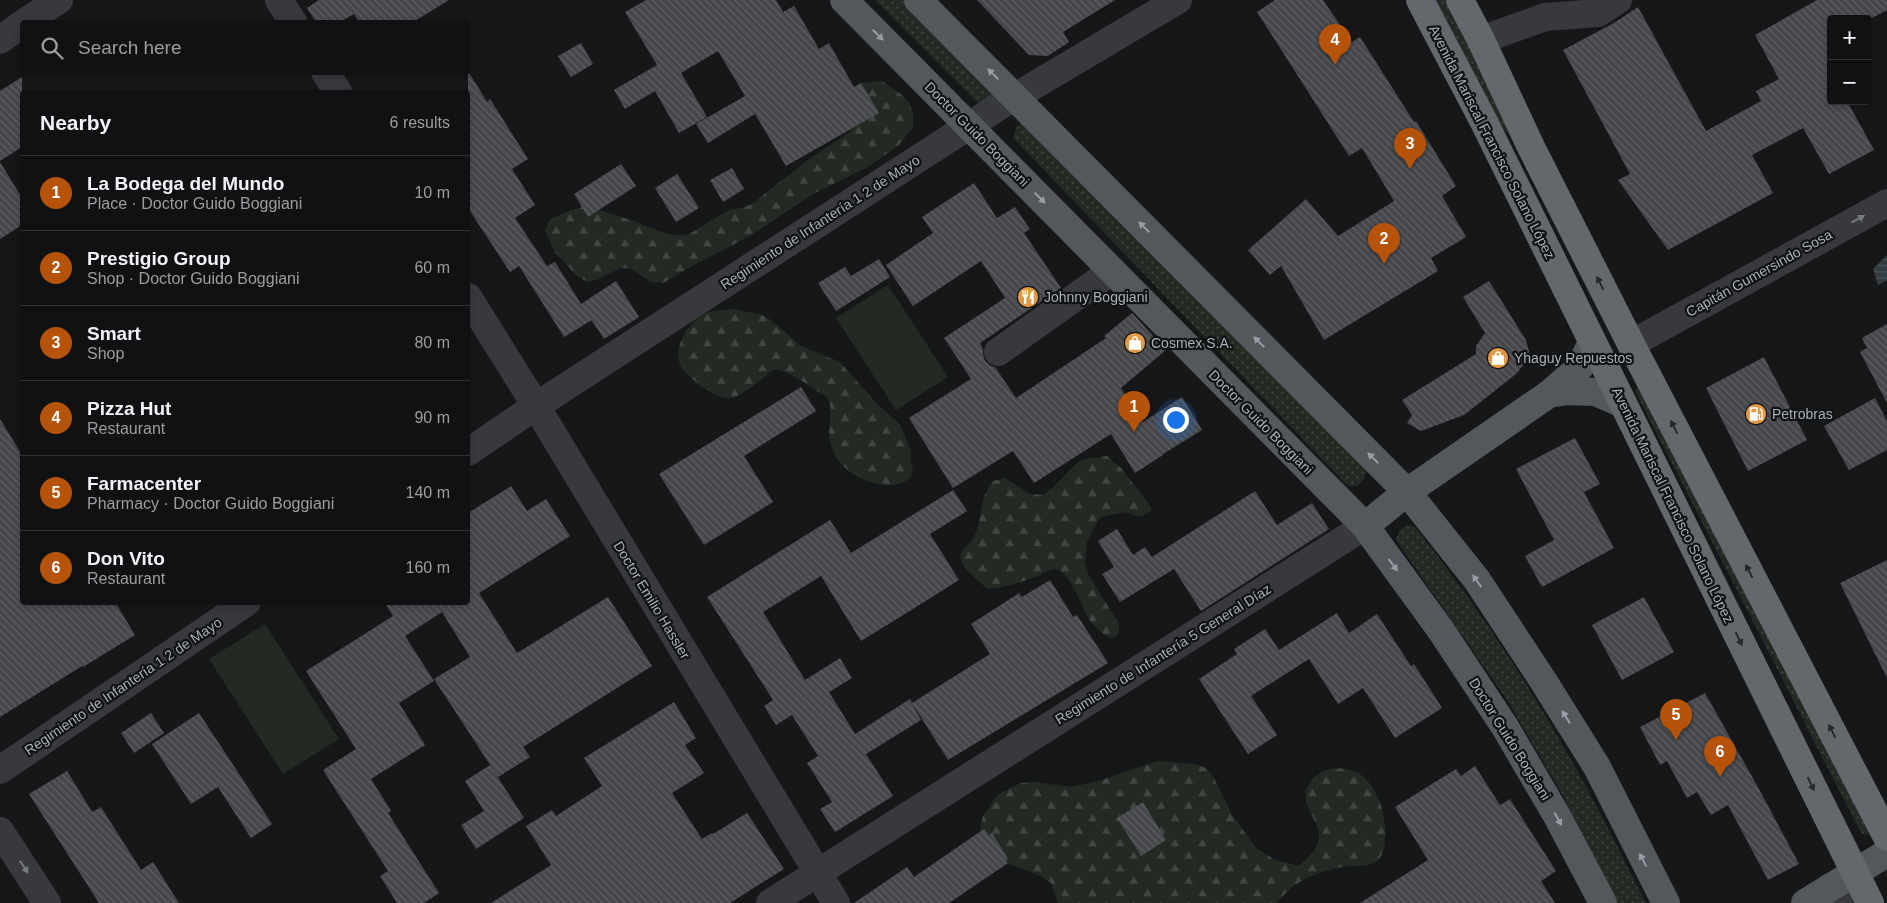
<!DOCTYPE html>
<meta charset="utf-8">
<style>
body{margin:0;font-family:Helvetica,sans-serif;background:#1e1f20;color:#f1f3f6}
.controls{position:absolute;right:15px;top:15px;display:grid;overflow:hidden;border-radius:5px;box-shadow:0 2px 8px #0003}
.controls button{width:45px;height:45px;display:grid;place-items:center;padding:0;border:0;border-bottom:1px solid #303132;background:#101112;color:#f1f3f6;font:25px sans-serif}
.you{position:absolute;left:1175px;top:419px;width:18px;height:18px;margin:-12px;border:4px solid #fff;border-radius:50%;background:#1a73e8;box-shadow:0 0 0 8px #1a73e833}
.badge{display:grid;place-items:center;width:32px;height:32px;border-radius:50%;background:#b45309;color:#fff;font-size:16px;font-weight:700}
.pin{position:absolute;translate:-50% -41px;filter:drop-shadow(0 1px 2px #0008)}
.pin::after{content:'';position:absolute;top:26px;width:18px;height:15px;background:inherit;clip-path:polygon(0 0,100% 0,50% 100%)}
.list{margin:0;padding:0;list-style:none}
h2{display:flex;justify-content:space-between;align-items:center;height:65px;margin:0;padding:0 20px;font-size:21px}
h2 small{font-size:16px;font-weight:400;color:#9c9d9f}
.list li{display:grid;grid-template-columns:32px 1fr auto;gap:15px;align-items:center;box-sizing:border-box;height:75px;padding:0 20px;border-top:1px solid #303132}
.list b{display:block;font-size:19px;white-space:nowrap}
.list p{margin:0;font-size:16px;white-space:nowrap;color:#9c9d9f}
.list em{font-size:16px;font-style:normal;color:#9c9d9f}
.icon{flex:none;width:28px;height:28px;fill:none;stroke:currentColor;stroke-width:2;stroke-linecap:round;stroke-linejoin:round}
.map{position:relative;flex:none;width:1887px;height:903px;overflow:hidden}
.search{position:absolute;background:#101112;box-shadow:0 2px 8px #0003;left:20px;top:20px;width:450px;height:55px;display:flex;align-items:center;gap:12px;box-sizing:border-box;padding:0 18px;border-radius:5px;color:#9c9d9f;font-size:19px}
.panel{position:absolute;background:#101112;box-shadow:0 2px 8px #0003;left:20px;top:90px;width:450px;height:515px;border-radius:5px}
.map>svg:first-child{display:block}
.grass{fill:url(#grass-dots)}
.forest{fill:url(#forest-firs)}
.pitch{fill:#232a23}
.water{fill:url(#water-rules)}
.building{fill:url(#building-back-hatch)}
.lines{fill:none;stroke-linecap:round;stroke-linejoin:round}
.minor{stroke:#38393d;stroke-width:28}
.major{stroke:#54575b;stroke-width:28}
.highway{stroke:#64686d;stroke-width:28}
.oneway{fill:#999da5}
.oneway2{fill:#777a80}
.oneway3{fill:#26282a}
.labels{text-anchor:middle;stroke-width:4.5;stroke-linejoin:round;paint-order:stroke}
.street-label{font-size:14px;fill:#aaafb7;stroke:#111213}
.poi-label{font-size:14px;fill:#aaafb7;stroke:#111213;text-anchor:start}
</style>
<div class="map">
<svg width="1887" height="903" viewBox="0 0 1887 903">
<defs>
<pattern id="grass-dots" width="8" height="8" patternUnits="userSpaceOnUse" patternTransform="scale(1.25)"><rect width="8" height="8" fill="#232a23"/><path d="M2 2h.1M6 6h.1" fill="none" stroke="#404641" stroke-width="1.8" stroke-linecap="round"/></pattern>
<pattern id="forest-firs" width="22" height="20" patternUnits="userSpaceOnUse" patternTransform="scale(1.25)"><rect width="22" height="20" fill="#232a23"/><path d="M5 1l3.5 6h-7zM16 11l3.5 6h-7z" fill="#404641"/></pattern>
<pattern id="water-rules" width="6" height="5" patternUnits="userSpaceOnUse" patternTransform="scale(1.25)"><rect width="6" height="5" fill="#313b40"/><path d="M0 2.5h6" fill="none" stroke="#4c5559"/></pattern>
<pattern id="building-back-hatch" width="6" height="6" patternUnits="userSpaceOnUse" patternTransform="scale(1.25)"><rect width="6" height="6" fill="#46474b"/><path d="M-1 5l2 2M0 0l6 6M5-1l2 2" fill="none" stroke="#5e5f63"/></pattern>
</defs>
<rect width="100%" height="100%" fill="#161718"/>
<g class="grass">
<path d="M875,0H910L995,86L994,96L981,104L977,102Z"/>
<path d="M1434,0H1445L1514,134L1512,137L1501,128Z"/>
<path d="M1022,122L1366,469C1366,480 1358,490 1347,485L1013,138L1016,128Z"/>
<path d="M1639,386L1870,831L1868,834L1866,835L1861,833L1635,391Z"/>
<path d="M1407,525L1415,527C1478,606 1534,692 1583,781C1605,821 1625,862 1646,903H1617L1562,794L1509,703L1396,540L1399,531Z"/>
</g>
<g class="forest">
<path d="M882,81L902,95L910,104L913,115V127L899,145L868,167L813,194L750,236L694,265L663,283L651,282L632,269L620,268L599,279L588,282L578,277L554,251L545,230L550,219L571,210L587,206L634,221L666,234L678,235L689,234L729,210L741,208L752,204L809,159L850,132L853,121L854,87L861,83Z"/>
<path d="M732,309L760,314L771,320L801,346L840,362L878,405L900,424L911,451L910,461L913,467L911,477C901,486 887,487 874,483C850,477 829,458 829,432C829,420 833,407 827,397C814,390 786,367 773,370C761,379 746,394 731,398C717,401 682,375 679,361C675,344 690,320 706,313C714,310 724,310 732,309Z"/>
<path d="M1107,456L1121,468L1149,504L1152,510L1143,516H1137L1126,512L1104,516L1098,520L1087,542L1085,561L1088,574L1119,624V630L1116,636L1110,638C1103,634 1098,630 1092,624C1084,613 1069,567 1054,569C1048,569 1042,575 1036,577C1021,582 1004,588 988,589C979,582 965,571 961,560C958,549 970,545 974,537C983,519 979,497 993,481L1005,478L1030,494L1043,495L1052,488L1079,461L1085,459Z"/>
<path d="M1158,761L1195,764L1206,768L1214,778L1231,813L1255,847L1275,860L1299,866C1307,858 1317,851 1319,839C1321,819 1298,806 1308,786C1312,778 1317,774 1324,771C1335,766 1350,768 1360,774C1370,781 1377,794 1381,805C1385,819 1389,850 1378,860C1370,868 1353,865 1342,867C1326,870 1302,878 1290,889C1285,893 1281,898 1277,903H1058L1051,883L1041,876L1007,863L982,839L980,828L983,816L998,794L1021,783L1034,782L1072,787L1098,781Z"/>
</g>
<g class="pitch">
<path d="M888,285L948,377L896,410L836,318Z"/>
<path d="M265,624L339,739L283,774L209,659Z"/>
</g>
<path class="water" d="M1887,255V280L1878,285L1873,269Z"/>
<g class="building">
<path d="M319,0H449L413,22H359L354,14L340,22H316L307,8Z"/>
<path d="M646,0H776L783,12L794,6L819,49L829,43L854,87L861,83L879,113L786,166L755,114L708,143L696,124L745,96L718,51L681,73L707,117L679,133L655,91L625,109L614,90L657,65L625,12Z"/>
<path d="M977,0H1115L1063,32L1069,42L1048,56L1029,55Z"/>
<path d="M1275,0H1323L1352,42L1360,37L1414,122L1416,121L1456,186L1442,196L1466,237L1431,258L1438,271L1324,340L1281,266L1270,275L1248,250L1306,199L1338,236L1394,201L1362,148L1349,156L1257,12Z"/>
<path d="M1817,0H1887V10L1868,20V19H1831V101H1847L1874,150L1829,174L1803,128L1752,155L1773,193L1668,250L1618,180L1630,174L1563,50L1614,23L1638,7L1706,131L1761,101L1756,91L1779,79L1755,35Z"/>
<path d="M581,43L593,64L571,77L558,56Z"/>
<path d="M468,71L487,102L490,99L528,159L512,169L535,205L515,218L547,266L555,262L581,304L616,281L639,317L604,339L587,313L592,320L564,337L519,266L510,272L468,208Z"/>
<path d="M22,77V147L0,161V91Z"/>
<path d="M0,162L22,198V225L0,239Z"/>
<path d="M621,164L636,186L588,217L574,194Z"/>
<path d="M732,168L744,189L723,202L710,180Z"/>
<path d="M677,174L699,208L676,222L655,188Z"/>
<path d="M974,183L997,218L1015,207L1030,229L1024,233L1061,288L980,343L983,349V354L985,361L991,366L995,367L1016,398L1106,338L1104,336L1132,313L1166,350L1121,388L1143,422L1182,397L1202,430L1163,454V455L1135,473L1111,434L1034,483L1013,451L953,488L909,418L971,379L944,338L1005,298L981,261L913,306L886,265L933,233L922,217Z"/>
<path d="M879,259L890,277L836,311L818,283L845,267L851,276Z"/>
<path d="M1489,281L1526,340L1529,351L1525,363L1516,374L1464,415L1421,431L1407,423L1412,415L1402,400L1476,354V346L1485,333L1463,297Z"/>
<path d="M1887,324V403L1860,352L1867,348L1862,338Z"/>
<path d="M1764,357L1807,440L1748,471L1706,388Z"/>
<path d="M801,387L816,411L744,456L773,502L704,545L659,474Z"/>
<path d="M1875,398L1887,421V450L1849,470L1824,426Z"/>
<path d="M0,419L22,455V602H115L135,635L83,667L82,666L0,717Z"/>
<path d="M1575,438L1600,484L1584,492L1614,548L1542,587L1525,556L1554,540L1516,469Z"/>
<path d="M511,486L527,511L546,499L570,536L479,593L517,653L608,597L652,666L523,747L530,757L498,777L434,679L470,657L442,612L405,636L434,681L399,703L425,745L371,779L391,811L388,813L439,893L424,903H397L380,876L388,871L323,770L356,749L306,671L393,616L384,602H468V513Z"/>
<path d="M953,490L967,511L930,534L959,580L913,609L861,641L821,576L763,612L805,680L840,658L852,678L829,692L855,734L910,699L912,703L990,654L971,624L1019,593L1022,597L1050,580L1073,617L1077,615L1108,663L948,760L912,703L921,720L866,754L893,796L835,832L820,809L832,802L807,763L818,756L792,715L776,725L764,706L773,700L707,597L830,520L851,553Z"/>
<path d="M1255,491L1277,525L1312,503L1329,529L1201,611L1174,569L1120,602L1102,574L1114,567L1098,541L1117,529L1133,555L1145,547L1152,557Z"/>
<path d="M1887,560V678L1840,583Z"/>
<path d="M1644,597L1674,652L1622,680L1592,625Z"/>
<path d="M1337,613L1349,633L1377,614L1411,666L1414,664L1442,708L1395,738L1363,688L1338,704L1309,659L1251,696L1277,735L1248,754L1199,679L1237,654L1234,649L1265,629L1279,650Z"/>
<path d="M1705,693L1759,789L1799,864L1768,880L1728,805L1711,815L1697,792L1687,798L1667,761L1660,765L1640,727Z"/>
<path d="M674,702L696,738L685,745L704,773L672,793L702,839L712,833L713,834L747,813L784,869L730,903H491L551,865L526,826L552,810L556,816L602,786L584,758Z"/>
<path d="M151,713L164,733L134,753L121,733Z"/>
<path d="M199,713L272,824L251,838L218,787L191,804L152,744Z"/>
<path d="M490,765L524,818L476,849L461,825L484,811L465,781Z"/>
<path d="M1475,766L1500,805L1510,799L1556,871L1541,881L1555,903H1360L1428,860L1395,807L1456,769L1461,776Z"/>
<path d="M67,771L92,812L101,807L141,870L153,862L179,903H99L29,794Z"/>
<path d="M1143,802L1166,840L1141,856L1117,818Z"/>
<path d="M984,829L989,835L992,833L1008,859L1006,861L1008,863L949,903H854L907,867L914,877Z"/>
</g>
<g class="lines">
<g class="minor">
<path d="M279,0L293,22"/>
<path d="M25,22L59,0"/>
<path d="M0,40L22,24"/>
<path d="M1481,40L1545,17L1598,13L1618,0"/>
<path d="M325,72L338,92"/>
<path d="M468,297L536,406L836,903"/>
<path d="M1631,344L1887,203"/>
<path d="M998,352L1112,271"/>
<path d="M468,452L536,406L998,107L1178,0"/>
<path d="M0,770L247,602"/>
<path d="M0,831L47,903"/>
<path d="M1830,887L1839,903"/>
<path d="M770,903L1365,526"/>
</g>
<g class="major">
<path d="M844,0L1365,526L1440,629L1505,727L1557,816L1603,903"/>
<path d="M918,0L1407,492L1477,580L1544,682L1597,767L1666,903"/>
<path d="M1549,394L1567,391L1595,392L1623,404"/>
<path d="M1365,526L1407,492L1549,394L1580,367L1592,342"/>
<path d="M1805,903L1887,853"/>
</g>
<g class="highway">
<path d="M1420,0L1484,122L1870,903"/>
<path d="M1460,0L1481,40L1531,147L1631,344L1887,837"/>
</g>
</g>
<defs><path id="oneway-solid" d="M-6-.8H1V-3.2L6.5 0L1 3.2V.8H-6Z" transform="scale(1.25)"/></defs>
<g class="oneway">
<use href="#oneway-solid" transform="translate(878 35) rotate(45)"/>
<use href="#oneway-solid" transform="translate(993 74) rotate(-135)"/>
<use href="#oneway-solid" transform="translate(1040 198) rotate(45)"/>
<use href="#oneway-solid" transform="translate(1144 227) rotate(-135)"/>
<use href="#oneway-solid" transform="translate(1259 342) rotate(-135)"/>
<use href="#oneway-solid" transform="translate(1373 458) rotate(-135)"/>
<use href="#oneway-solid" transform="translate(1393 565) rotate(54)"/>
<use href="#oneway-solid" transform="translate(1477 581) rotate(-125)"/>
<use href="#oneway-solid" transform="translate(1566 717) rotate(-122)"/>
<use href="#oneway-solid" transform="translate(1558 819) rotate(61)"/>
<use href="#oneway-solid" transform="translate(1643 860) rotate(-118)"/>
</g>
<g class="oneway2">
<use href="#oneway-solid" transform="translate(1858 219) rotate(-29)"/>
<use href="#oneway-solid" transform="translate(24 867) rotate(57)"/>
</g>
<g class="oneway3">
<use href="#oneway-solid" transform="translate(1600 283) rotate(-117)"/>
<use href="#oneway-solid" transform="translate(1674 427) rotate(-117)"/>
<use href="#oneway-solid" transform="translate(1749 571) rotate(-117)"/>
<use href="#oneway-solid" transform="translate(1739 639) rotate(64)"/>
<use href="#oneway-solid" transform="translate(1832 731) rotate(-117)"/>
<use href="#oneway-solid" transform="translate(1811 784) rotate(64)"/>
</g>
<defs>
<g id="restaurant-disc" transform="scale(1.125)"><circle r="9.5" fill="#df9947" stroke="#111213"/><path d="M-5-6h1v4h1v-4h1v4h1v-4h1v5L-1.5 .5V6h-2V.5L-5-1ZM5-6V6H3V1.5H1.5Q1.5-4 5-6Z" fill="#fff"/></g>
<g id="shop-disc" transform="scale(1.125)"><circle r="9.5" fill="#df9947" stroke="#111213"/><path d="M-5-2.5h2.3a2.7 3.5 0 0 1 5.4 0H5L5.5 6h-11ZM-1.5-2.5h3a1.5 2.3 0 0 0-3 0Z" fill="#fff"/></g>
<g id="fuel-disc" transform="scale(1.125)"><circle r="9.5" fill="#df9947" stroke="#111213"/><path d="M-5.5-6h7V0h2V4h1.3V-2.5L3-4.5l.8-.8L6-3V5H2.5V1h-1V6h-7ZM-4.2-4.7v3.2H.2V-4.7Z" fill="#fff"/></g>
</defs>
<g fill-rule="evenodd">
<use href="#restaurant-disc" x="1028" y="297"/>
<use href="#shop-disc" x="1135" y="343"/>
<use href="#shop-disc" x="1498" y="358"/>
<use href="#fuel-disc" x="1756" y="414"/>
</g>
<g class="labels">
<g class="street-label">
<text transform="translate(977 134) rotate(45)" y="5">Doctor Guido Boggiani</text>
<text transform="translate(1492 142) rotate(63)" y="5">Avenida Mariscal Francisco Solano López</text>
<text transform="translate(820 222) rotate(-33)" y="5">Regimiento de Infantería 1 2 de Mayo</text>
<text transform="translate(1759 273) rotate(-29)" y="5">Capitán Gumersindo Sosa</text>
<text transform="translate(1261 422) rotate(45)" y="5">Doctor Guido Boggiani</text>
<text transform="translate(1673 505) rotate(64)" y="5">Avenida Mariscal Francisco Solano López</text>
<text transform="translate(652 600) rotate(59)" y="5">Doctor Emilio Hassler</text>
<text transform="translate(1163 654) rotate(-32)" y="5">Regimiento de Infantería 5 General Díaz</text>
<text transform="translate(123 686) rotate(-34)" y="5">Regimiento de Infantería 1 2 de Mayo</text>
<text transform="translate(1510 739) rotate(58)" y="5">Doctor Guido Boggiani</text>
</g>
<g class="poi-label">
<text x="1044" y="302">Johnny Boggiani</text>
<text x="1151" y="348">Cosmex S.A.</text>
<text x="1514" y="363">Yhaguy Repuestos</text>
<text x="1772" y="419">Petrobras</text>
</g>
</g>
</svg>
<div class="controls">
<button>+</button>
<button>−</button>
</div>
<div class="you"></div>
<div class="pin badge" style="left:1134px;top:432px">1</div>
<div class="pin badge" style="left:1384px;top:264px">2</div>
<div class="pin badge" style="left:1410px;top:169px">3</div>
<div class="pin badge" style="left:1335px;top:65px">4</div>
<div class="pin badge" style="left:1676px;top:740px">5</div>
<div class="pin badge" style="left:1720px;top:777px">6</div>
<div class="search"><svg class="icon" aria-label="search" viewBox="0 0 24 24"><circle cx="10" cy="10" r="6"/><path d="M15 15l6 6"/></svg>Search here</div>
<section class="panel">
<h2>Nearby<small>6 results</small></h2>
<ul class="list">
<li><span class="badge">1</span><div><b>La Bodega del Mundo</b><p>Place · Doctor Guido Boggiani</p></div><em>10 m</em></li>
<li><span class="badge">2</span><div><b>Prestigio Group</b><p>Shop · Doctor Guido Boggiani</p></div><em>60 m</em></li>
<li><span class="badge">3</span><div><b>Smart</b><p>Shop</p></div><em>80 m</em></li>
<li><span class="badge">4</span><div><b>Pizza Hut</b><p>Restaurant</p></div><em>90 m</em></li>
<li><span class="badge">5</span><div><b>Farmacenter</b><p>Pharmacy · Doctor Guido Boggiani</p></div><em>140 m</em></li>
<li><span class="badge">6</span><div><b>Don Vito</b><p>Restaurant</p></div><em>160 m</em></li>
</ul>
</section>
</div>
